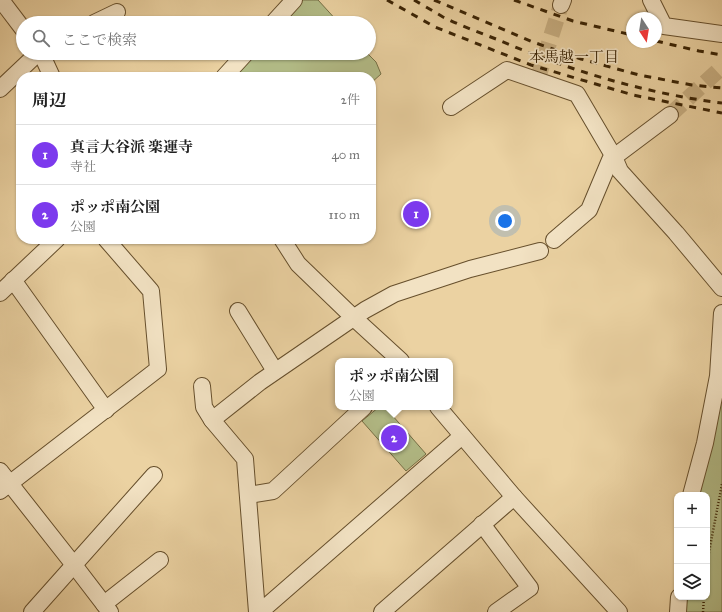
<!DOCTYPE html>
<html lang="ja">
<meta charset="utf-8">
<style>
body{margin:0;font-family:"IM FELL Great Primer","Noto Serif JP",serif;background:#f6f6f6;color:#222}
.controls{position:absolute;right:12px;bottom:12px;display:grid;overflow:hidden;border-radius:8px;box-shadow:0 1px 3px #0004}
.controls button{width:36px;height:36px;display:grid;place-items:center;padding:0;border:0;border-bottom:1px solid #e0e0e0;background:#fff;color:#222;font:20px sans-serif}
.compass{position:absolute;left:626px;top:12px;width:36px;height:36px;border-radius:50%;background:#fff;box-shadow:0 1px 3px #0004;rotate:168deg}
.you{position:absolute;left:505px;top:221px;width:14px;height:14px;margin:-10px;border:3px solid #fff;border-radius:50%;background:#1a73e8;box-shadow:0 0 0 6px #1a73e833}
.badge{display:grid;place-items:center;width:26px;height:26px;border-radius:50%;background:#7c3aed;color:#fff;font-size:13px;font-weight:700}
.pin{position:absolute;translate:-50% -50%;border:2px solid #fff;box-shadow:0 1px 4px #0006}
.popup{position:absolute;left:335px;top:358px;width:118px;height:52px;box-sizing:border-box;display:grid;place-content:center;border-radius:8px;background:#fff;filter:drop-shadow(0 1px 3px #0005);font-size:13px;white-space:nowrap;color:#767676}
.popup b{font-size:15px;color:#222}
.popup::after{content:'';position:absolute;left:50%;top:100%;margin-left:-8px;border:8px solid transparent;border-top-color:#fff}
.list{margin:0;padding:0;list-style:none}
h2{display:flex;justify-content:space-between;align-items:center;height:52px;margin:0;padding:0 16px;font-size:17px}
h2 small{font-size:13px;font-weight:400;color:#767676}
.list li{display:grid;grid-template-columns:26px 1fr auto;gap:12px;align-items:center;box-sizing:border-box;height:60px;padding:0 16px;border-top:1px solid #e0e0e0}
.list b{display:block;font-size:15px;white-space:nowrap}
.list p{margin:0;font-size:13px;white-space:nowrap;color:#767676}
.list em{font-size:13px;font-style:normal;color:#767676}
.icon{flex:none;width:22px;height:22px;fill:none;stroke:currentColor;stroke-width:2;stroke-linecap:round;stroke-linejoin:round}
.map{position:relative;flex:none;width:722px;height:612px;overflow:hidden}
.search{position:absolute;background:#fff;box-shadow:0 1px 3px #0004;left:16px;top:16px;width:360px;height:44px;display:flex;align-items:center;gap:10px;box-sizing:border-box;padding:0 14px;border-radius:22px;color:#767676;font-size:15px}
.panel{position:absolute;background:#fff;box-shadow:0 1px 3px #0004;left:16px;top:72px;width:360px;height:172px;border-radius:16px}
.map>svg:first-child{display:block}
.green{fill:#b3bd88;stroke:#767046}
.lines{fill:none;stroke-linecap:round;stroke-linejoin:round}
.minor-tunnel{stroke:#c8af82;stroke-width:16;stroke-dasharray:16 8;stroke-linecap:butt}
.minor-casing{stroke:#664f2c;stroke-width:18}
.path{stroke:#3a2304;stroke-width:2.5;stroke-dasharray:1 2;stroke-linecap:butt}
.minor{stroke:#f2e2c3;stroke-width:16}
.rail{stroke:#3a2304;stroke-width:3;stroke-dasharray:7 7;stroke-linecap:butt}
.labels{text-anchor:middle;stroke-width:3.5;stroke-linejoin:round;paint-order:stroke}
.neighbourhood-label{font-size:15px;fill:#3a2304;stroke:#f2e2c3}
</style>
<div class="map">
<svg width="722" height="612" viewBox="0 0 722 612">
<rect width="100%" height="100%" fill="#ebd2a2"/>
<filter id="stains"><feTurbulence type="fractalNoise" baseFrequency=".005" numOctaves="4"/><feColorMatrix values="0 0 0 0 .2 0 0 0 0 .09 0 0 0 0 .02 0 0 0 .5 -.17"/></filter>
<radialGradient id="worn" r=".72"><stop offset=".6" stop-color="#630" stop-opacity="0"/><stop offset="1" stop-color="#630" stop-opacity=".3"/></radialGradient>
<g class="green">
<path d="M302,0H318L339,23H281Z"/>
<path d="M254,53H367L376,62L381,74L371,83V77H232Z"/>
<path d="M722,396V612H683L684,597H707V495H698Z"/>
<path d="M379,407H385L426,454L406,471L362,421Z"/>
</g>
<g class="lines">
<g class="minor-tunnel">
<path d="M537,81L561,5"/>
<path d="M670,115L722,67"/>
</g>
<g class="minor-casing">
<g id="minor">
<path d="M1,0L23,29"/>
<path d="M651,0L664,26L722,34"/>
<path d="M561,5L563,0"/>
<path d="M94,23L117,12"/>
<path d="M273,23L294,0"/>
<path d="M41,53L52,77"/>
<path d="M224,77L246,53"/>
<path d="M0,89L38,53"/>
<path d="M451,107L507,70L577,94L614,157L620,171L676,233L722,288"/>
<path d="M282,239L298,264L354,318L401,361"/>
<path d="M554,240L589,210L610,160L670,115"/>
<path d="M13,280L106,410"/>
<path d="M0,293L57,239"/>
<path d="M238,311L275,371"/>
<path d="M202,386L204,407L212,420"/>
<path d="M438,407L514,497L619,612"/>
<path d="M0,471L74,565L110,612"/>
<path d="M0,491L158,369L151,291L106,239"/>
<path d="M248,495L273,491L364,407"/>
<path d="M691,495L705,443L718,376L722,313"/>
<path d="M482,524L530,588L496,612"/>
<path d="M104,604L160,560"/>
<path d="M32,612L154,475"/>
<path d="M257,612L245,459L212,420L260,382L365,310L394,294L470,269L540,251"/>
<path d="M260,612L462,436"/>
<path d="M382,612L514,497"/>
<path d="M678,612L679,597"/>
</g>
</g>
<g class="path">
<path d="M707,571L709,552L722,484"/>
<path d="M703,612L704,597"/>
</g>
<use href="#minor" class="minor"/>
<g class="rail">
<path d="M387,0L435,27L531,65L633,95L722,113"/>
<path d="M414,0C423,5 433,11 443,17C459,25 478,32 496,39C568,70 643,93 722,103"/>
<path d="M434,0L533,42L581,59L639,75L692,85L722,88"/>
<path d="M514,0L573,21L632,35"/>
<path d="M656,41L699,51L722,55"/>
</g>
</g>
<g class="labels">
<g class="neighbourhood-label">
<text x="574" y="62">本馬越一丁目</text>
</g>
</g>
<rect width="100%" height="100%" filter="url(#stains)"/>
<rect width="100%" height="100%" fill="url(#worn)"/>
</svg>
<div class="controls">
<button>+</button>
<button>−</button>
<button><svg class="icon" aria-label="layers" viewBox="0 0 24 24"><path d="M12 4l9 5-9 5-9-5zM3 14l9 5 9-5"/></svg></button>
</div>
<svg class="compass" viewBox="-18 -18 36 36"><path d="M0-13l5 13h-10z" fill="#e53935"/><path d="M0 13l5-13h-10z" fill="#767676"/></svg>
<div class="you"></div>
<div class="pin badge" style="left:416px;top:214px">1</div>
<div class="pin badge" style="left:394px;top:438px">2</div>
<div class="popup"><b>ポッポ南公園</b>公園</div>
<div class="search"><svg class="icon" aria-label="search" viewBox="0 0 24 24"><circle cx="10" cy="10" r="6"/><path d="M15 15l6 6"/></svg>ここで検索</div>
<section class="panel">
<h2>周辺<small>2件</small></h2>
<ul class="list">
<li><span class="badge">1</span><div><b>真言大谷派 楽運寺</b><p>寺社</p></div><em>40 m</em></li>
<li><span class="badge">2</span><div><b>ポッポ南公園</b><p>公園</p></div><em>110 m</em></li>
</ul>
</section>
</div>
